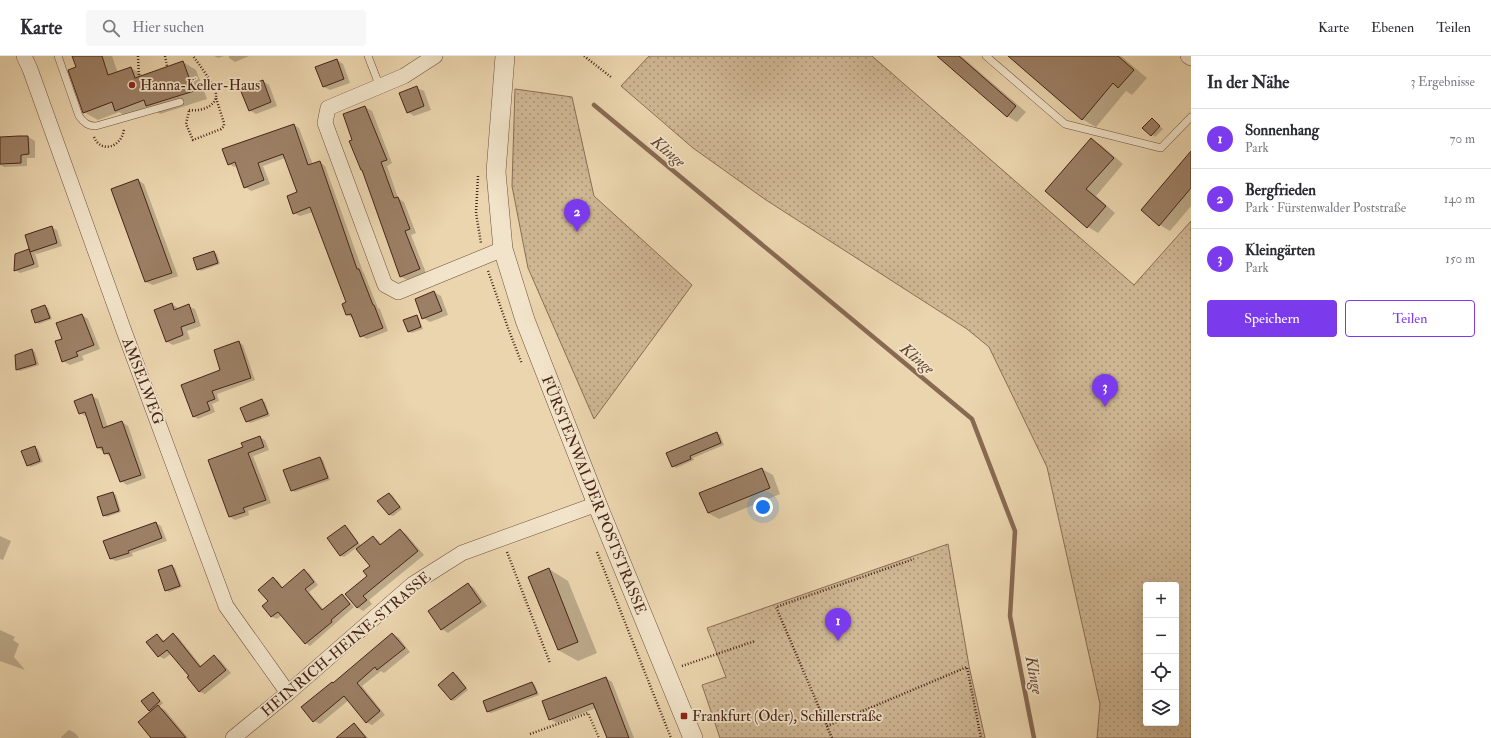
<!DOCTYPE html>
<html lang="de">
<meta charset="utf-8">
<style>
body{margin:0;font-family:"IM FELL Double Pica",serif;background:#f7f7f7;color:#2b2b33}
.controls{position:absolute;right:12px;bottom:12px;display:grid;overflow:hidden;border-radius:4px;box-shadow:0 4px 16px #0002}
.controls button{width:36px;height:36px;display:grid;place-items:center;padding:0;border:0;border-bottom:1px solid #e1e1e2;background:#fff;color:#2b2b33;font:20px sans-serif}
.you{position:absolute;left:763px;top:451px;width:14px;height:14px;margin:-10px;border:3px solid #fff;border-radius:50%;background:#1a73e8;box-shadow:0 0 0 6px #1a73e833}
.badge{display:grid;place-items:center;width:26px;height:26px;border-radius:50%;background:#7c3aed;color:#fff;font-size:13px;font-weight:700}
.pin{position:absolute;translate:-50% -33px;filter:drop-shadow(0 1px 2px #0008)}
.pin::after{content:'';position:absolute;top:21px;width:14px;height:12px;background:inherit;clip-path:polygon(0 0,100% 0,50% 100%)}
.list{margin:0;padding:0;list-style:none}
h2{display:flex;justify-content:space-between;align-items:center;height:52px;margin:0;padding:0 16px;font-size:17px}
h2 small{font-size:13px;font-weight:400;color:#7c7c81}
.list li{display:grid;grid-template-columns:26px 1fr auto;gap:12px;align-items:center;box-sizing:border-box;height:60px;padding:0 16px;border-top:1px solid #e1e1e2}
.list b{display:block;font-size:15px;white-space:nowrap}
.list p{margin:0;font-size:13px;white-space:nowrap;color:#7c7c81}
.list em{font-size:13px;font-style:normal;color:#7c7c81}
.actions{display:flex;gap:8px;padding:12px 16px}
.actions a{flex:1;padding:9px 0;border:1px solid #7c3aed;border-radius:4px;text-align:center;font-size:14px;color:#7c3aed}
.actions .main{background:#7c3aed;color:#fff}
.icon{flex:none;width:22px;height:22px;fill:none;stroke:currentColor;stroke-width:2;stroke-linecap:round;stroke-linejoin:round}
.map{position:relative;flex:none;width:1191px;height:682px;overflow:hidden}
header{display:flex;align-items:center;gap:24px;box-sizing:border-box;height:56px;padding:0 20px;background:#fff;border-bottom:1px solid #e1e1e2}
header strong{font-size:19px}
nav{display:flex;gap:22px;margin-inline-start:auto;font-size:14px}
.search{width:280px;height:36px;background:#f7f7f7;display:flex;align-items:center;gap:10px;box-sizing:border-box;padding:0 14px;border-radius:4px;color:#7c7c81;font-size:15px}
main{display:flex}
aside{flex:1;background:#fff}
.map>svg:first-child{display:block}
.grass{fill:url(#grass-dots);stroke:#8b6e56;fill-rule:evenodd}
.shadow{fill:#0003}
.lines{fill:none;stroke-linecap:round;stroke-linejoin:round}
.stream{stroke:#886a53;stroke-width:4.5}
.building{fill:#9c8066;stroke:#472417}
.service-casing{stroke:#70503d;stroke-width:8}
.minor-casing{stroke:#70503d;stroke-width:16}
.tertiary-casing{stroke:#70503d;stroke-width:20}
.path{stroke:#472417;stroke-width:2.5;stroke-dasharray:1 2;stroke-linecap:butt}
.service{stroke:#f2e4ca;stroke-width:7}
.minor{stroke:#f2e4ca;stroke-width:15}
.tertiary{stroke:#f2e4ca;stroke-width:19}
.poi-dot{fill:#8f2418;stroke:#f2e4ca;stroke-width:1.5}
.labels{text-anchor:middle;stroke-width:3.5;stroke-linejoin:round;paint-order:stroke}
.poi-label{font-size:15px;fill:#472417;stroke:#f2e4ca;text-anchor:start}
.street-label{font-size:15px;fill:#472417;stroke:#f2e4ca}
.water-label{font-size:16px;font-style:italic;fill:#674735;stroke:#f2e4ca}
</style>
<header>
<strong>Karte</strong>
<div class="search"><svg class="icon" aria-label="search" viewBox="0 0 24 24"><circle cx="10" cy="10" r="6"/><path d="M15 15l6 6"/></svg>Hier suchen</div>
<nav><a>Karte</a><a>Ebenen</a><a>Teilen</a></nav>
</header>
<main>
<div class="map">
<svg width="1191" height="682" viewBox="0 0 1191 682">
<defs>
<pattern id="grass-dots" width="8" height="8" patternUnits="userSpaceOnUse"><rect width="8" height="8" fill="#cfb794"/><path d="M2 2h.1M6 6h.1" fill="none" stroke="#aa9578" stroke-width="1.8" stroke-linecap="round"/></pattern>
</defs>
<rect width="100%" height="100%" fill="#ebd5ae"/>
<filter id="stains"><feTurbulence type="fractalNoise" baseFrequency=".005" numOctaves="4"/><feColorMatrix values="0 0 0 0 .2 0 0 0 0 .09 0 0 0 0 .02 0 0 0 .5 -.17"/></filter>
<radialGradient id="worn" r=".72"><stop offset=".6" stop-color="#630" stop-opacity="0"/><stop offset="1" stop-color="#630" stop-opacity=".3"/></radialGradient>
<g class="grass">
<path d="M649,0H872L1134,229L1191,165V682H1097L1100,648L1047,411L989,291L967,273L766,144L693,92L621,30ZM1146,529H1176V667H1146Z"/>
<path d="M515,33L572,41L594,140L692,229L594,363L528,212L512,130Z"/>
<path d="M948,488L969,610L985,682H720L702,629L726,621L707,572Z"/>
</g>
<g class="shadow">
<path d="M73,0H112L118,17L131,12L144,20L183,6L196,14L207,43L160,58L153,53L129,62L119,56L98,64L84,56L78,12Z"/>
<path d="M214,0H224L218,2Z"/>
<path d="M229,0H249L235,6L229,2Z"/>
<path d="M939,0H961L1026,56L1017,66L1007,60Z"/>
<path d="M1010,0H1121L1147,22L1132,39L1126,35L1096,71L1082,63Z"/>
<path d="M337,4L343,8L350,27L330,34L324,31Z"/>
<path d="M263,25L269,29L277,50L256,58L249,54Z"/>
<path d="M417,32L424,35L431,54L414,60L408,56Z"/>
<path d="M365,51L372,55L392,107L387,110L398,142L404,146L416,177L411,179L426,217L407,224L400,220L354,84Z"/>
<path d="M1152,63L1163,73L1155,81L1144,72Z"/>
<path d="M294,69L299,72L313,109L320,106L325,110L363,216L364,217L378,252L380,253L388,275L367,283L361,280L353,262L347,259V247L313,156L300,160L294,157L298,137L285,102L263,110L270,128L251,135L245,131L237,110L234,111L229,108Z"/>
<path d="M28,81L35,85V102H27V110L4,111L0,109V82Z"/>
<path d="M1091,83L1101,89L1123,108L1096,140L1115,157L1098,177L1088,171L1046,135Z"/>
<path d="M1191,97V150L1170,175L1160,169Z"/>
<path d="M138,124L144,128L178,220L153,229L146,226Z"/>
<path d="M51,171L57,174L62,190L37,198L35,197L39,211L20,217L15,214L29,194L31,195Z"/>
<path d="M214,196L217,198L220,208L201,215L198,213Z"/>
<path d="M434,236L441,240L448,259L430,266L423,262Z"/>
<path d="M172,248L178,252L188,250L195,253L201,270L187,275L190,283L173,289L166,285Z"/>
<path d="M45,250L48,252L52,263L39,268L36,266Z"/>
<path d="M82,259L88,263L100,293L82,300L84,304L70,309L63,305V283Z"/>
<path d="M416,260L419,262L423,273L412,277L408,275Z"/>
<path d="M239,286L243,289L255,324L217,338L219,345L212,348L215,356L198,363L193,360Z"/>
<path d="M32,294L35,296L39,309L20,315L17,314L16,299Z"/>
<path d="M91,340L98,343L108,372L122,366L128,370L146,422L127,429L121,425L112,402L98,392L87,361L80,357Z"/>
<path d="M262,345L265,346L270,360L250,367L247,365Z"/>
<path d="M717,377L720,379L724,389L693,402L694,404L676,412L673,410Z"/>
<path d="M260,381L265,384L269,394L253,400L271,447L248,455L249,459L235,464L230,461L244,391Z"/>
<path d="M34,391L38,393L43,406L31,411L27,409Z"/>
<path d="M320,402L323,404L330,424L295,436L291,434Z"/>
<path d="M762,413L773,419L780,438L719,463L708,457Z"/>
<path d="M113,437L116,439L121,456L107,461L104,459Z"/>
<path d="M389,438L392,439L402,453L393,460L390,459L379,445Z"/>
<path d="M156,467L161,470L167,485L132,497L133,500L116,505L111,503Z"/>
<path d="M345,471L348,472L361,490L373,481L379,485L382,489L400,474L406,478L424,499L369,544L372,548L363,555L357,551L371,510L356,492L344,501L341,500L329,483Z"/>
<path d="M0,480L11,485L3,504L0,503Z"/>
<path d="M172,510L175,512L182,531L169,536L166,534Z"/>
<path d="M549,513L568,525L597,597L578,605L558,594Z"/>
<path d="M304,515L309,517L318,529L309,536L324,554L342,539L346,542L354,551L310,590L306,587L282,559L277,563L272,561L263,550L269,545L273,522L278,525L283,532Z"/>
<path d="M468,528L474,532L487,550L448,577L442,573Z"/>
<path d="M0,574L15,581L13,584L19,588L14,601L25,614L0,605Z"/>
<path d="M173,578L178,581L202,611L214,601L220,604L231,617L205,638L200,636L189,622L190,620L172,597L164,603L159,600L148,587L157,579L165,585Z"/>
<path d="M393,578L399,582L410,596L384,617L381,615L362,630L385,659L372,669L366,666L349,644L320,668L314,665L333,628Z"/>
<path d="M454,618L457,619L468,634L454,645L451,644Z"/>
<path d="M606,622L612,626L634,682H608L596,652L557,667L550,663Z"/>
<path d="M532,627L535,629L539,639L491,657L488,656Z"/>
<path d="M153,637L163,647L159,651L165,654L188,682H152V656L149,654Z"/>
<path d="M354,668L358,671L368,682H337Z"/>
<path d="M69,674L75,677L79,682H62L61,681Z"/>
</g>
<g class="lines">
<path class="stream" d="M594,49L972,363L1015,475L1010,560L1034,682"/>
</g>
<g class="building">
<path d="M72,0H102L108,19L131,11L135,22L183,5L194,35L146,50L144,44L115,55L112,46L83,57L68,14L76,11Z"/>
<path d="M937,0H959L1016,50L1007,61Z"/>
<path d="M1008,0H1118L1134,14L1118,32L1113,27L1082,64Z"/>
<path d="M337,3L344,23L323,31L315,11Z"/>
<path d="M263,24L271,46L249,55L240,33Z"/>
<path d="M417,30L424,50L407,57L399,37Z"/>
<path d="M365,50L387,104L381,106L394,142L398,141L410,173L405,175L420,213L400,221L362,114H361L349,85L352,84L343,58Z"/>
<path d="M1152,62L1160,70L1151,80L1142,72Z"/>
<path d="M294,68L308,109L320,105L357,213H359L373,249H374L383,272L360,281L351,258L346,259L342,248L346,246L310,151L293,158L287,140L297,136L283,98L258,107L264,124L244,132L235,106L228,109L222,93Z"/>
<path d="M19,80H28L29,98L21,99V107L0,108V81Z"/>
<path d="M1091,82L1114,102L1086,133L1106,150L1087,172L1045,135Z"/>
<path d="M1191,95V132L1159,170L1141,154Z"/>
<path d="M138,123L172,217L145,226L111,133Z"/>
<path d="M52,170L57,187L30,196L25,179Z"/>
<path d="M29,193L34,208L14,215L15,198Z"/>
<path d="M214,195L218,207L197,214L193,202Z"/>
<path d="M434,235L442,255L422,263L415,243Z"/>
<path d="M172,247L174,254L189,248L195,266L181,271L183,279L166,286L154,254Z"/>
<path d="M45,249L50,262L35,267L31,254Z"/>
<path d="M82,258L94,289L76,296L78,300L62,306L55,285L62,283L56,267Z"/>
<path d="M417,259L421,271L408,276L403,264Z"/>
<path d="M239,285L251,322L212,335L215,343L207,346L210,354L193,361L181,329L220,314L214,294Z"/>
<path d="M32,293L36,308L16,314L15,299Z"/>
<path d="M92,338L103,372L122,365L141,419L120,426L109,397L104,398L102,391L97,392L85,356L79,358L74,345Z"/>
<path d="M262,343L268,358L246,366L240,352Z"/>
<path d="M717,376L721,387L690,400L691,403L672,411L666,397Z"/>
<path d="M260,380L264,391L248,397L266,444L243,452L245,456L229,461L208,404L243,391L241,387Z"/>
<path d="M35,390L40,405L27,410L21,395Z"/>
<path d="M320,401L328,422L291,435L283,414Z"/>
<path d="M762,412L770,432L708,457L699,437Z"/>
<path d="M113,436L119,455L103,460L97,441Z"/>
<path d="M389,437L400,451L389,459L377,445Z"/>
<path d="M156,466L162,482L128,495L129,497L110,503L103,485Z"/>
<path d="M345,469L358,487L340,500L327,482Z"/>
<path d="M400,473L418,495L363,540L367,544L357,552L345,538L367,520L363,515L370,510L356,493L373,480L380,489Z"/>
<path d="M172,509L180,530L165,535L158,514Z"/>
<path d="M549,512L578,586L558,594L528,521Z"/>
<path d="M304,513L314,526L305,533L322,554L342,538L350,548L331,564L332,566L305,588L278,556L271,561L262,550L268,545L258,534L273,521L282,532Z"/>
<path d="M468,527L481,546L441,574L428,555Z"/>
<path d="M173,577L200,611L214,599L226,614L199,636L187,621L189,620L167,594L158,601L146,586L157,578L163,586Z"/>
<path d="M392,577L405,592L377,614L375,611L357,627L380,655L366,667L344,640L313,666L301,651L332,626L333,627Z"/>
<path d="M453,616L466,632L451,644L438,629Z"/>
<path d="M606,621L629,682H607L593,647L549,664L542,645Z"/>
<path d="M532,626L537,637L487,656L483,645Z"/>
<path d="M153,636L160,645L149,655L141,645Z"/>
<path d="M158,649L186,682H151L138,666Z"/>
<path d="M354,667L366,682H336Z"/>
</g>
<g class="lines">
<g class="service-casing">
<g id="service">
<path d="M58,0L79,60C84,67 88,70 96,70L180,46"/>
<path d="M368,0L380,31"/>
<path d="M986,0L1065,68L1161,92L1191,61"/>
</g>
</g>
<g class="minor-casing">
<g id="minor">
<path d="M24,0L30,13L124,275L226,550L288,637"/>
<path d="M435,0L404,20L328,52L325,67L385,229L398,236L503,193"/>
<path d="M1188,0L1191,2"/>
<path d="M233,682L288,637L413,528L462,497L597,448"/>
</g>
</g>
<g class="tertiary-casing">
<path id="tertiary" d="M505,0L496,116L503,193L525,264L597,448L693,682"/>
</g>
<g class="path">
<path d="M138,0L139,21"/>
<path d="M165,0L167,10"/>
<path d="M584,0L611,21"/>
<path d="M189,54C200,56 221,50 215,34C212,26 199,8 193,0"/>
<path d="M189,55L186,68L193,84L221,73L224,70V67L216,42"/>
<path d="M94,81C101,98 122,91 124,73"/>
<path d="M478,120L476,157L481,187"/>
<path d="M488,215L508,272L522,308"/>
<path d="M507,496L550,607"/>
<path d="M597,496L671,682"/>
<path d="M682,610L755,585"/>
<path d="M827,670L967,611L981,682"/>
<path d="M530,678L588,657L599,682"/>
<path d="M832,682L776,551L914,503"/>
</g>
<use href="#service" class="service"/>
<use href="#minor" class="minor"/>
<use href="#tertiary" class="tertiary"/>
</g>
<g class="poi-dot">
<circle cx="132" cy="29" r="4"/>
<rect x="680" y="656" width="8" height="8" rx="2"/>
</g>
<g class="labels">
<g class="poi-label">
<text x="140" y="34">Hanna-Keller-Haus</text>
<text x="692" y="665">Frankfurt (Oder), Schillerstraße</text>
</g>
<g class="street-label">
<text transform="translate(143 325) rotate(69)" y="5">AMSELWEG</text>
<text transform="translate(594 439) rotate(68)" y="5">FÜRSTENWALDER POSTSTRASSE</text>
<text transform="translate(346 588) rotate(-40)" y="5">HEINRICH-HEINE-STRASSE</text>
</g>
<g class="water-label">
<text transform="translate(669 95) rotate(40)" y="6">Klinge</text>
<text transform="translate(918 302) rotate(40)" y="6">Klinge</text>
<text transform="translate(1035 619) rotate(79)" y="6">Klinge</text>
</g>
</g>
<rect width="100%" height="100%" filter="url(#stains)"/>
<rect width="100%" height="100%" fill="url(#worn)"/>
</svg>
<div class="controls">
<button>+</button>
<button>−</button>
<button><svg class="icon" aria-label="locate" viewBox="0 0 24 24"><circle cx="12" cy="12" r="6"/><path d="M12 2v4M12 18v4M2 12h4M18 12h4"/></svg></button>
<button><svg class="icon" aria-label="layers" viewBox="0 0 24 24"><path d="M12 4l9 5-9 5-9-5zM3 14l9 5 9-5"/></svg></button>
</div>
<div class="you"></div>
<div class="pin badge" style="left:838px;top:585px">1</div>
<div class="pin badge" style="left:577px;top:176px">2</div>
<div class="pin badge" style="left:1105px;top:351px">3</div>
</div>
<aside>
<h2>In der Nähe<small>3 Ergebnisse</small></h2>
<ul class="list">
<li><span class="badge">1</span><div><b>Sonnenhang</b><p>Park</p></div><em>70 m</em></li>
<li><span class="badge">2</span><div><b>Bergfrieden</b><p>Park · Fürstenwalder Poststraße</p></div><em>140 m</em></li>
<li><span class="badge">3</span><div><b>Kleingärten</b><p>Park</p></div><em>150 m</em></li>
</ul>
<div class="actions"><a class="main">Speichern</a><a>Teilen</a></div>
</aside>
</main>
